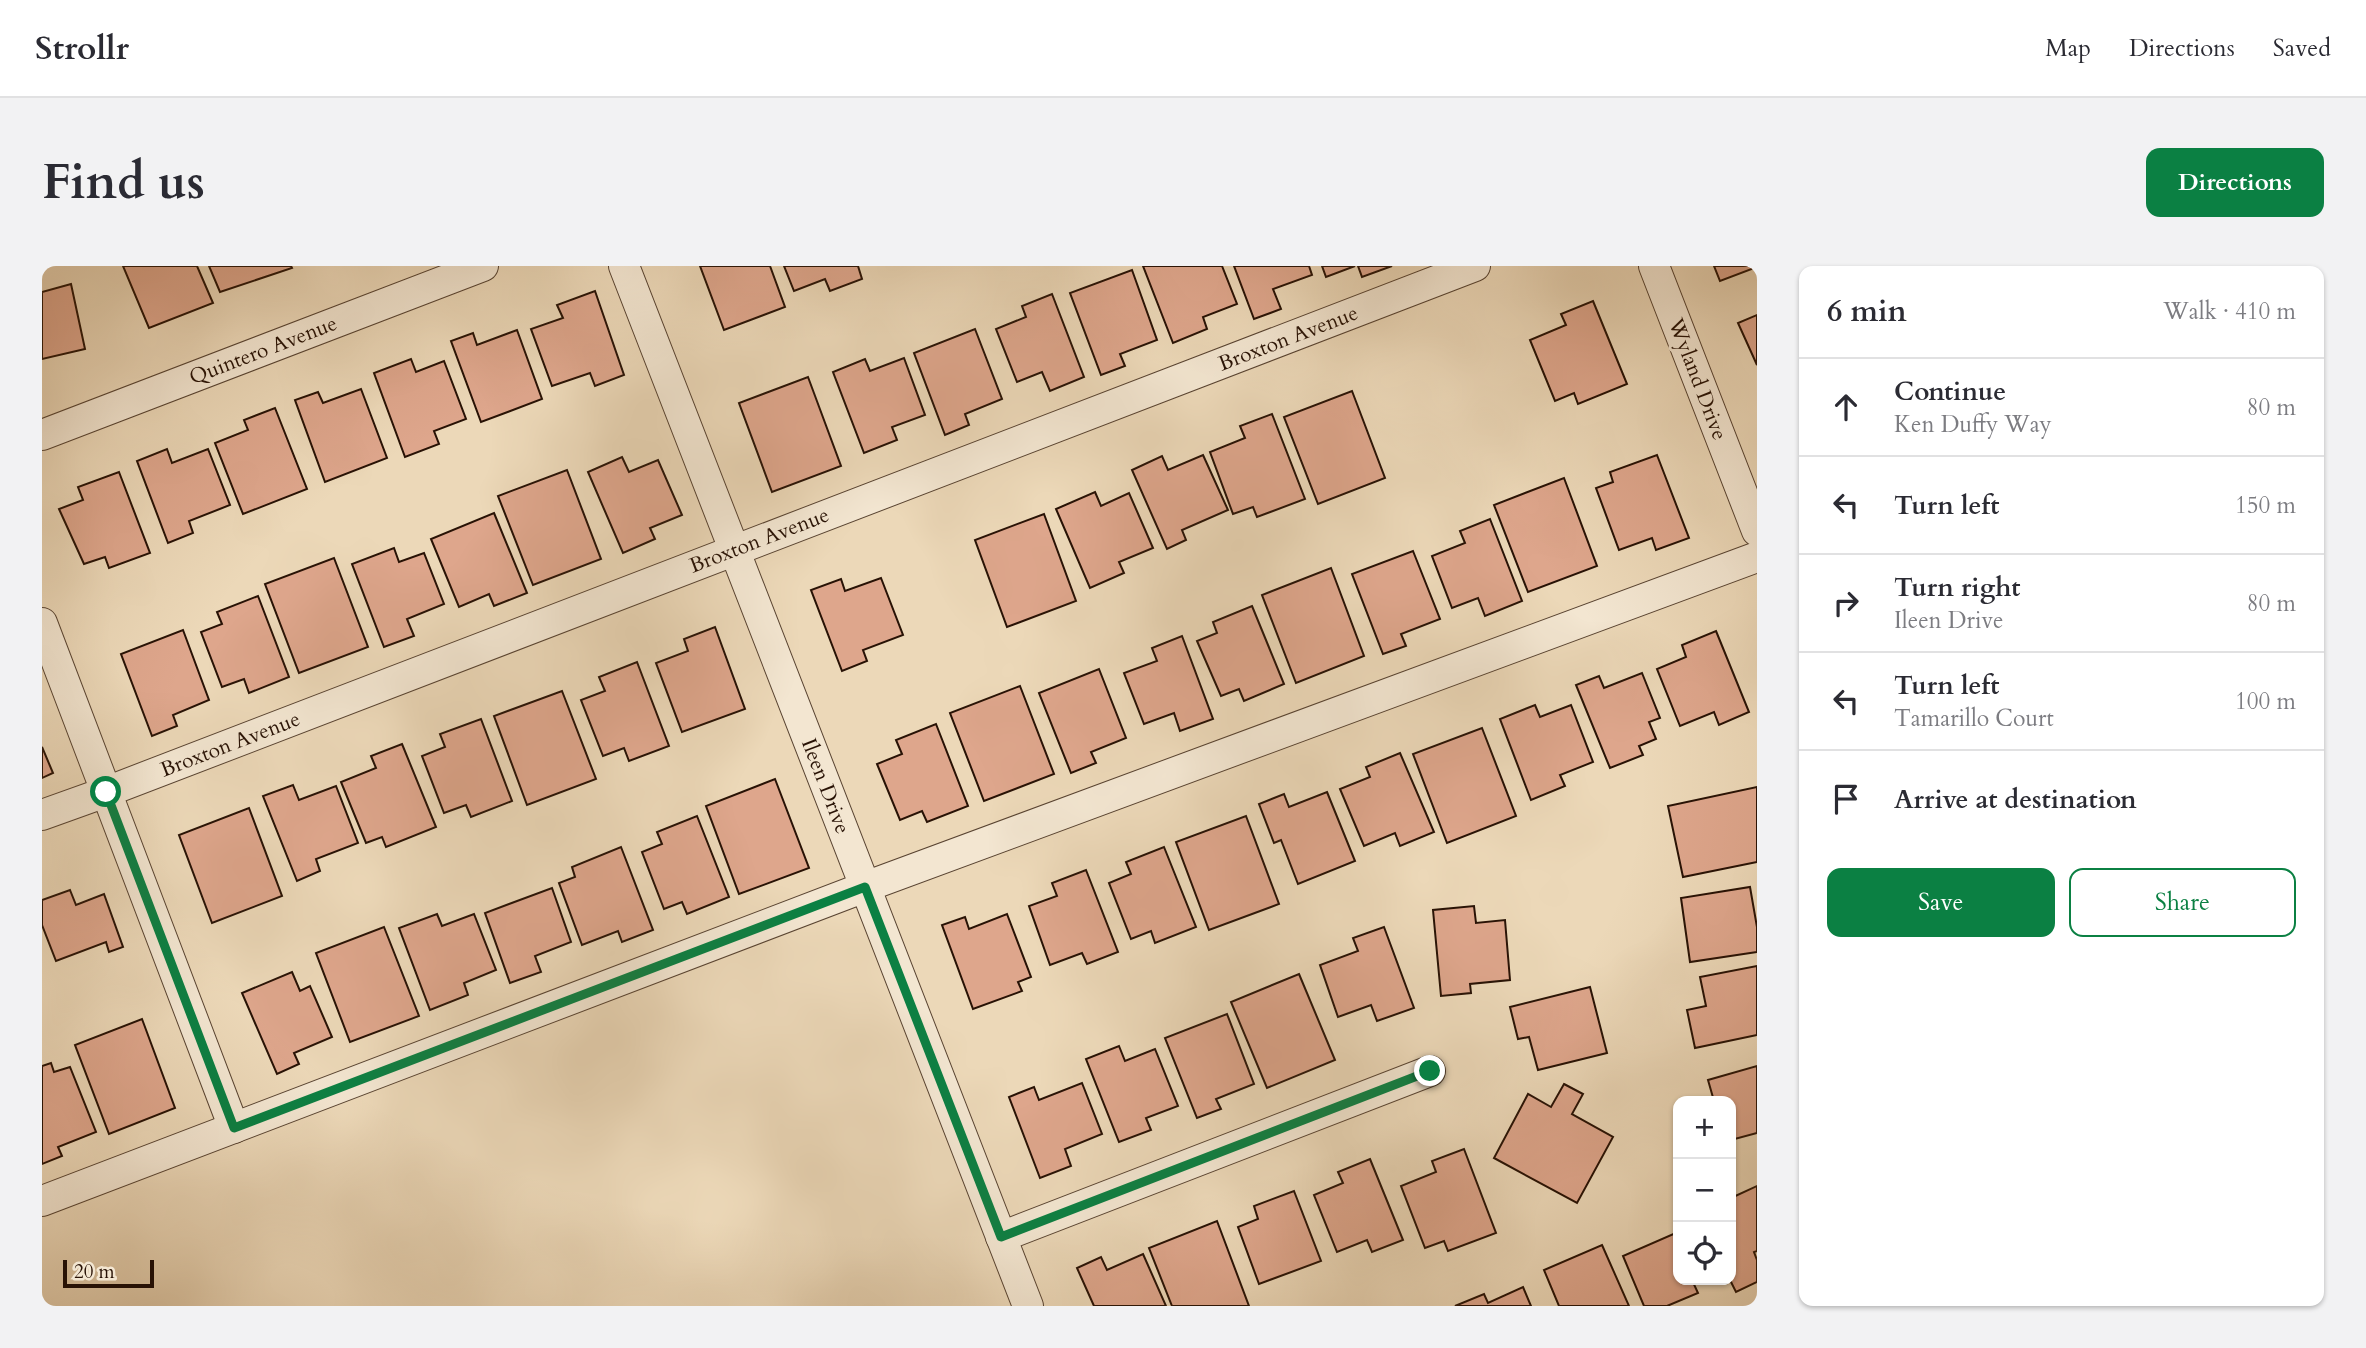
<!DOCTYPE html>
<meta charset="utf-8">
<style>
body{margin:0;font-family:Cardo,serif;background:#f2f2f3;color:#2b2b33}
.controls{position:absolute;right:21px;bottom:21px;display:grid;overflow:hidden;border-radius:14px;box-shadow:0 2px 5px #0004}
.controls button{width:63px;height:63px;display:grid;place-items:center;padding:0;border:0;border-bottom:2px solid #e1e1e2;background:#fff;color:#2b2b33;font:35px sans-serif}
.scale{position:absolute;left:21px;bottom:18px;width:91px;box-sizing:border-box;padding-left:7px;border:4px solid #281205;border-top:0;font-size:19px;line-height:24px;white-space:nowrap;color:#281205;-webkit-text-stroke:5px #f3e6d1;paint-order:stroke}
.stop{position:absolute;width:21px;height:21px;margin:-16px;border:5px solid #0b8043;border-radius:50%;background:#fff}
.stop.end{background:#0b8043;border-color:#fff;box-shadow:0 2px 7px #0008}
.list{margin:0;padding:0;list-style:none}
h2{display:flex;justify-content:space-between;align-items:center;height:91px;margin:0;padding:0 28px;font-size:30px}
h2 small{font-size:23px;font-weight:400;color:#7c7c81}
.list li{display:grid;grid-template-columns:46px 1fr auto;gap:21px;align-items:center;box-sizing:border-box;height:98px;padding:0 28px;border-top:2px solid #e1e1e2}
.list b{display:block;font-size:26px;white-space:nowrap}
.list p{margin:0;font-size:23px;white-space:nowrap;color:#7c7c81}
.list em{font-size:23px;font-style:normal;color:#7c7c81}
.actions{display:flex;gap:14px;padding:21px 28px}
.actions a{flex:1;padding:16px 0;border:2px solid #0b8043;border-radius:14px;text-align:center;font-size:24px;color:#0b8043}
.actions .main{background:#0b8043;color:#fff}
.icon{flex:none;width:38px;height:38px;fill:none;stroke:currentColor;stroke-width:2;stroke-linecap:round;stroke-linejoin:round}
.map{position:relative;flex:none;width:1715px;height:1040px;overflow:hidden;border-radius:14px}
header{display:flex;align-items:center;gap:42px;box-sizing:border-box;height:98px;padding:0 35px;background:#fff;border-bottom:2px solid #e1e1e2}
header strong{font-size:33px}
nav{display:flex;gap:38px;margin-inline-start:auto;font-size:24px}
.intro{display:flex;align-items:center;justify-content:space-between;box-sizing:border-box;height:168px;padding:0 42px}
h1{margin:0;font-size:49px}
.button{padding:18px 32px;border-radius:14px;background:#0b8043;color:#fff;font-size:24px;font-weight:700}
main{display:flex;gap:42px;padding:0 42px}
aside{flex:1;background:#fff;border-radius:14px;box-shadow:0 2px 5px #0004}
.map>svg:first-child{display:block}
.building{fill:#dea68c;stroke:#281205;stroke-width:2}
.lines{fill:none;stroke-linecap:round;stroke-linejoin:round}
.street-casing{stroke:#594432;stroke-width:32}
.street{stroke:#f3e6d1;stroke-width:30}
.route{stroke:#0b8043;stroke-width:9}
.labels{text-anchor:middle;stroke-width:6;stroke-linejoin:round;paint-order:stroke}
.street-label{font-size:21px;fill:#281205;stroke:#f3e6d1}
</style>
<header>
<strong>Strollr</strong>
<nav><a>Map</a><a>Directions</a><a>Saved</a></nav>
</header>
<div class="intro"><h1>Find us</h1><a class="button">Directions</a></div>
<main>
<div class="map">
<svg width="1715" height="1040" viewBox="0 0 1715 1040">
<rect width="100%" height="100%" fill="#ecd8b8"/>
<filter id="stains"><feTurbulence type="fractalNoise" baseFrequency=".00286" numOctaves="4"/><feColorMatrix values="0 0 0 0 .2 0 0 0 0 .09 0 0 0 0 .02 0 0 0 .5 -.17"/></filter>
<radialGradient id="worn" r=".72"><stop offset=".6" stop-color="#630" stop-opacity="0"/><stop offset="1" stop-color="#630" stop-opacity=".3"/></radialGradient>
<g class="building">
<path d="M81,0H155L171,37L107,62Z"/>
<path d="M167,0H249L250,2L178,26Z"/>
<path d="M658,0H728L743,41L682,64Z"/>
<path d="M742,0H816L820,13L788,25L783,13L752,25Z"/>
<path d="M1101,0H1180L1195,38L1161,51L1165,63L1131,77Z"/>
<path d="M1192,0H1267L1270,9L1231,23L1239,43L1212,53Z"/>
<path d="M1280,0H1313L1284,11Z"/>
<path d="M1316,0H1350L1320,11Z"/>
<path d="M1672,0H1715V1L1678,15Z"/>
<path d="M1090,4L1115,74L1078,88L1083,100L1059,109L1028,27Z"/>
<path d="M29,18L43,83L0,93V26Z"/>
<path d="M553,25L582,109L553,120L548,107L510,120L489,63L521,52L515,39Z"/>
<path d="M1010,28L1042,111L1008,125L1000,106L975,116L954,63L984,51L980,40Z"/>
<path d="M1551,35L1585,118L1536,138L1532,127L1513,135L1488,74L1524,59L1519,48Z"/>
<path d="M1715,49V99L1696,57Z"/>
<path d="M933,63L960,133L923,148L927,159L903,169L872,87Z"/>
<path d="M475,64L500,133L439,156L409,75L431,67L435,79Z"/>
<path d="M862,92L883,149L850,161L855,174L822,187L791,106L823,93L828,105Z"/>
<path d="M369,93L374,106L402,95L424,153L392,165L397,178L363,191L332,107Z"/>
<path d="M766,111L799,200L730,226L697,137Z"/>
<path d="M319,123L345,192L283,216L253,134L276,126L281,137Z"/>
<path d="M1310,125L1343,212L1276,238L1242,151Z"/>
<path d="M233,142L265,223L201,248L173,177L206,164L202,154Z"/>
<path d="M1230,148L1263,233L1215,251L1211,241L1191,248L1168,186L1203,172L1198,160Z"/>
<path d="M125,183L130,197L166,183L188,239L147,255L151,267L126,277L95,195Z"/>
<path d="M1161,189L1186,244L1140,264L1144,274L1125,283L1090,204L1120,190L1126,204Z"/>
<path d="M1615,189L1647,272L1614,284L1610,272L1577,284L1554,222L1571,216L1568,206Z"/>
<path d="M580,191L587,206L616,194L640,249L608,262L613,273L581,287L546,206Z"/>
<path d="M525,204L559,293L491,319L456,230Z"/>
<path d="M77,206L108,287L67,302L63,291L42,298L17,243L41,234L36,221Z"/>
<path d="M1522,212L1555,300L1486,326L1452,239Z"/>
<path d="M1053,226L1059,240L1087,227L1111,282L1077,296L1082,307L1048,322L1014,243Z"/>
<path d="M452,247L485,327L452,340L447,328L417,341L389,273Z"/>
<path d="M1002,248L1034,335L965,361L933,274Z"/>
<path d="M1448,253L1480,335L1443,350L1436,332L1410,342L1390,290L1423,277L1418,265Z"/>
<path d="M352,282L357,296L382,287L402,338L365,353L372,370L342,381L310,298Z"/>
<path d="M1371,285L1398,353L1359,368L1364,380L1341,388L1310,308Z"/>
<path d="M292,292L326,381L257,407L223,318Z"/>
<path d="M1289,302L1322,390L1254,417L1220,329Z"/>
<path d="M839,312L861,369L821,384L825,395L800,405L769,324L799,313L803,325Z"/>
<path d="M216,330L247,411L207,427L202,413L180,421L159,366L180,358L175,346Z"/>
<path d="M1210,340L1242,418L1202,435L1197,423L1179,430L1155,375L1175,367L1171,356Z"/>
<path d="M673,361L703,443L640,466L614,397L646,385L642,373Z"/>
<path d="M141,364L167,434L131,449L135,460L110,470L79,388Z"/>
<path d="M1674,365L1707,446L1677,459L1672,446L1638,460L1615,403L1644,391L1640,379Z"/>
<path d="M1140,370L1171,453L1138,465L1132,447L1102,458L1082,407L1115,395L1110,382Z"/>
<path d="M595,396L627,480L587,495L582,482L561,490L539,434L563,425L557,411Z"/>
<path d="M1057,403L1084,472L1049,486L1054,497L1029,507L997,427Z"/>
<path d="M1600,407L1618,452L1607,456L1614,473L1597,480L1601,489L1568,502L1534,419L1557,410L1562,422Z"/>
<path d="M978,420L1012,508L942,535L908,447Z"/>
<path d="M520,425L554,513L485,539L452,450Z"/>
<path d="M1493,439L1498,451L1529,439L1551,496L1518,509L1523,520L1489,534L1458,453Z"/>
<path d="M439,453L470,535L429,551L424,539L402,547L380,490L403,481L398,468Z"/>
<path d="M894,458L926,540L885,556L880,545L858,554L835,498L860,488L854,474Z"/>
<path d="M1440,462L1474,550L1405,577L1371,488Z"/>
<path d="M360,478L394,561L344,581L340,571L324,577L299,516L334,502L329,490Z"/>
<path d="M0,481L11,507L0,512Z"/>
<path d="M1358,487L1392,566L1358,580L1353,567L1322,580L1298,523L1328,511L1324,501Z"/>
<path d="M733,513L767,602L697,628L664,540Z"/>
<path d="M251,519L257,534L294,520L316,577L274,593L278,605L255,615L221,530Z"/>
<path d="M1715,521V596L1641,611L1626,540Z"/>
<path d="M1285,526L1313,595L1256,618L1239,574L1232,577L1217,538L1242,528L1247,541Z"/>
<path d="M207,542L240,630L170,657L137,569Z"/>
<path d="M655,550L687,631L645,648L640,636L622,643L600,586L620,578L615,566Z"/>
<path d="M1204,550L1237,638L1167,664L1134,576Z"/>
<path d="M579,581L611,664L580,676L576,665L540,679L517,617L533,611L530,601Z"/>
<path d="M1122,581L1154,661L1113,677L1109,665L1089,673L1067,617L1089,608L1084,596Z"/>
<path d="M1044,604L1076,686L1045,698L1040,687L1008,699L987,640L1015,630L1010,617Z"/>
<path d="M1708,621L1715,661V686L1648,696L1639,632Z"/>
<path d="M510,622L529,676L493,690L499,706L468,717L443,647Z"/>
<path d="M28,624L34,639L62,628L81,681L67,686L64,676L14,695L0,659V634Z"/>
<path d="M1432,640L1434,657L1463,654L1468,714L1428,718L1429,727L1399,730L1391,644Z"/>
<path d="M395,648L400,660L432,648L454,704L422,717L426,729L388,744L357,662Z"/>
<path d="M965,648L989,711L976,716L980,725L931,743L900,659L923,651L927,663Z"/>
<path d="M342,661L377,750L308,776L274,687Z"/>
<path d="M1342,661L1372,742L1335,755L1329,739L1296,751L1278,699L1316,685L1311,672Z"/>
<path d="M1715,700V769L1653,782L1645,744L1664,740L1658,711Z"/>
<path d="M250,706L258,725L268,720L290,771L252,787L257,798L235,808L200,727Z"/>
<path d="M1257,708L1293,794L1225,822L1189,736Z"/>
<path d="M1548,721L1565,787L1496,804L1487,771L1476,773L1468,741Z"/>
<path d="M1185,748L1212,818L1174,833L1179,843L1155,852L1123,772Z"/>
<path d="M100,753L133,842L67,868L33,779Z"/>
<path d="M1077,780L1083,795L1113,783L1136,840L1104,852L1109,864L1077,876L1044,793Z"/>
<path d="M9,797L12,806L28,801L54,866L16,881L20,890L0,898V800Z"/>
<path d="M1715,800V867L1689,874V835H1672L1666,814Z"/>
<path d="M1040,817L1060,868L1023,883L1029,900L998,912L967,831L992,821L997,834Z"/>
<path d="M1522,818L1541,828L1530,848L1571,871L1535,937L1452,892L1486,828L1509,841Z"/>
<path d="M1422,883L1454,967L1406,985L1402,975L1383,982L1359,920L1394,906L1390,895Z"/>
<path d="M1328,893L1361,974L1330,986L1325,974L1295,986L1272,929L1301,917L1296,906Z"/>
<path d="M1715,920V985L1712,986L1715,994V1016L1694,1026L1688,1014L1689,932Z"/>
<path d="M1252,925L1279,995L1217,1018L1196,961L1216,953L1212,940Z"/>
<path d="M1175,955L1207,1040H1130L1107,982Z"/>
<path d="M1636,966V1014H1650L1656,1027L1625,1040H1602L1581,990Z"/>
<path d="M1560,979L1587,1040H1517L1502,1004Z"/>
<path d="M1101,988L1124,1040H1052L1035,1002L1059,991L1065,1004Z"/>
<path d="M1481,1021L1489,1040H1413L1442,1028L1446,1037Z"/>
</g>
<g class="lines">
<g class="street-casing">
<g id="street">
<path d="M582,0L986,1040"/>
<path d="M1612,0L1715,265"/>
<path d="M0,169L441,0"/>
<path d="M0,357L192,862"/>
<path d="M0,549L64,526L1433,0"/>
<path d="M0,935L823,621L1715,291"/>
<path d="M959,971L1388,805"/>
</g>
</g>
<use href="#street" class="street"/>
</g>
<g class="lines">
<path class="route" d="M64,526L192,862L823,621L959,971L1388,805"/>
</g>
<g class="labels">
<g class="street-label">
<text transform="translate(1246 72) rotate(-21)" y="7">Broxton Avenue</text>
<text transform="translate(221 84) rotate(-21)" y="7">Quintero Avenue</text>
<text transform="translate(1656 113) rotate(69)" y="7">Wyland Drive</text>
<text transform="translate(717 274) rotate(-21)" y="7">Broxton Avenue</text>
<text transform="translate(188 478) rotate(-21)" y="7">Broxton Avenue</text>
<text transform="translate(784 520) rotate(69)" y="7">Ileen Drive</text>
</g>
</g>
<rect width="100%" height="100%" filter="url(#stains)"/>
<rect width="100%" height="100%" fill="url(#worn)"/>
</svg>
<div class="controls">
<button>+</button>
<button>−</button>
<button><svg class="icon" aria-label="locate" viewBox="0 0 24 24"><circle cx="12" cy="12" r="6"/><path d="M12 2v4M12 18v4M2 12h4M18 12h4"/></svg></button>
</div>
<div class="scale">20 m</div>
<div class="stop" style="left:64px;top:526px"></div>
<div class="stop end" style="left:1388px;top:805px"></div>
</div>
<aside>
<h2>6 min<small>Walk · 410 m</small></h2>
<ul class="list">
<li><svg class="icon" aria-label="ahead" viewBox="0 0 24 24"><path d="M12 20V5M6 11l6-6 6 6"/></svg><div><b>Continue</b><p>Ken Duffy Way</p></div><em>80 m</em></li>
<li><svg class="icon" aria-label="left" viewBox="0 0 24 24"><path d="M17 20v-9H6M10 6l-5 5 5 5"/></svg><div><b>Turn left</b></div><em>150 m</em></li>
<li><svg class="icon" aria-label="right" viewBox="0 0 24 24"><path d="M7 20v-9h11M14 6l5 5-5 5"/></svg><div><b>Turn right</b><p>Ileen Drive</p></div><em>80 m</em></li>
<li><svg class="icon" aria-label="left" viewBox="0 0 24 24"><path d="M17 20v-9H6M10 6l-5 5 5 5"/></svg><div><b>Turn left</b><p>Tamarillo Court</p></div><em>100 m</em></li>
<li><svg class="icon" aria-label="arrive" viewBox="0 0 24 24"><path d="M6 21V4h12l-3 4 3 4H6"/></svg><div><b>Arrive at destination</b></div></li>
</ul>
<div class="actions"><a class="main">Save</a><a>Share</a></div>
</aside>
</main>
